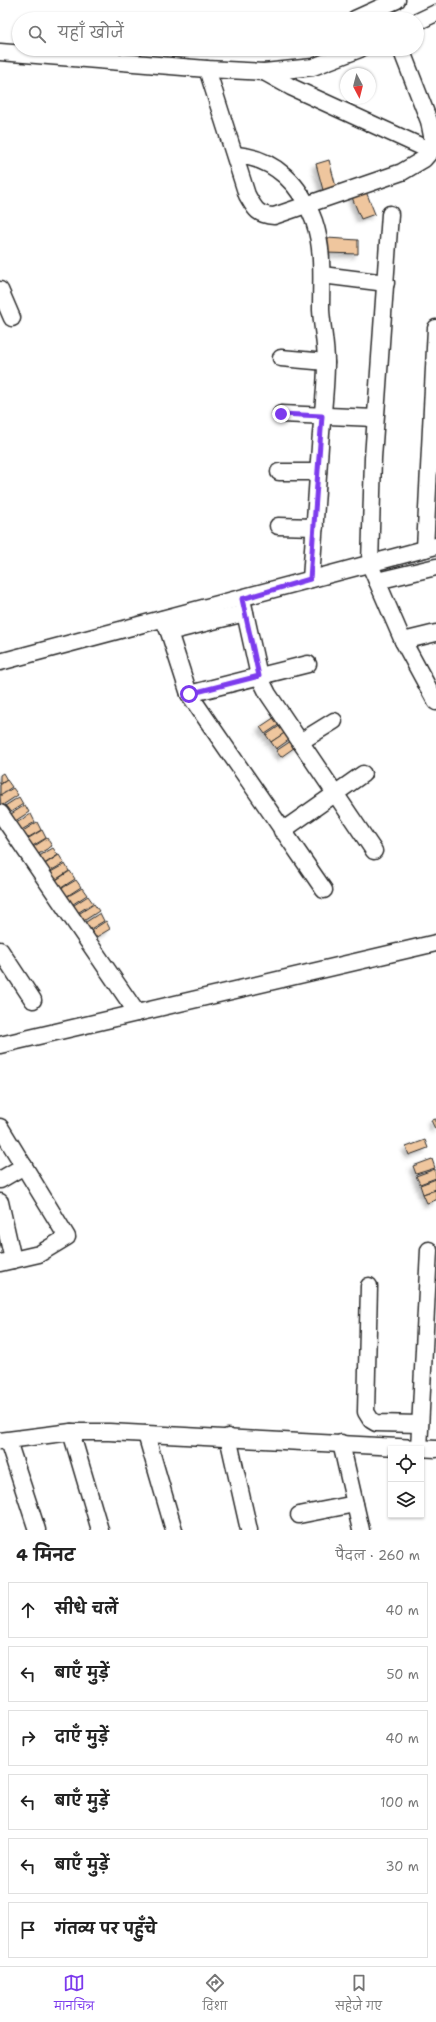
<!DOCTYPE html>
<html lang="hi">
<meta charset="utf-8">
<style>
body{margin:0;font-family:"Shantell Sans","Playpen Sans Deva",sans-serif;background:#f6f6f6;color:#222}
.controls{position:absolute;right:12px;bottom:12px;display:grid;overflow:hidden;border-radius:0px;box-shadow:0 1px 3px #0004}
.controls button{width:36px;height:36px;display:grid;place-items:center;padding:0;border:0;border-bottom:1px solid #e0e0e0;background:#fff;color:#222;font:20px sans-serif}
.compass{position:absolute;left:340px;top:68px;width:36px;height:36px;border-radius:50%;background:#fff;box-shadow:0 1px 3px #0004;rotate:173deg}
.stop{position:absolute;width:12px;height:12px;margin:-9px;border:3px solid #7c3aed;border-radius:50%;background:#fff}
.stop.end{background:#7c3aed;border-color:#fff;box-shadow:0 1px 4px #0008}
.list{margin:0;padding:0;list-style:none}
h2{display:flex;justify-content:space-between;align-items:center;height:52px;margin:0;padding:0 16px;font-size:17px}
h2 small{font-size:13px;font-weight:400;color:#767676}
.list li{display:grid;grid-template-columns:26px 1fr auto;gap:12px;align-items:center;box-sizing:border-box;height:56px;margin:0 8px 8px;padding:0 8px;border:1px solid #e0e0e0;border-radius:0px}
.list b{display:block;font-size:15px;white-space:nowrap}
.list em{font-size:13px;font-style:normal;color:#767676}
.icon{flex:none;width:22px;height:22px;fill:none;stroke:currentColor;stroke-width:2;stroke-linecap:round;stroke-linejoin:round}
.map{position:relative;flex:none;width:436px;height:1530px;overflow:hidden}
.search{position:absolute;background:#fff;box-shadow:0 1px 3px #0004;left:12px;right:12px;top:12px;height:44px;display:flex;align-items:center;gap:10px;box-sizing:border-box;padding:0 14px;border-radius:22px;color:#767676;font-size:15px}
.sheet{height:436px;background:#fff}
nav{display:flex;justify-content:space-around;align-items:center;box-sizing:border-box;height:56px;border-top:1px solid #e0e0e0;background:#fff;font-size:11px;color:#767676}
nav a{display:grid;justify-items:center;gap:2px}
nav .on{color:#7c3aed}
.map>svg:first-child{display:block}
.building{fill:#efc69e;stroke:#2b2b2b;filter:url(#shadow)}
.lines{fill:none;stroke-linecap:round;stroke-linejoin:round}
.minor-casing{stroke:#2b2b2b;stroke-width:19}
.minor{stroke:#fff;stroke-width:16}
.route{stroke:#7c3aed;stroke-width:5}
</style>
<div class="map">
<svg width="436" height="1530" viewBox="0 0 436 1530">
<defs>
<filter id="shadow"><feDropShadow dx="-3.5" dy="3.5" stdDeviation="2" flood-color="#0004"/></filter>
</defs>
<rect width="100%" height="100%" fill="#fff"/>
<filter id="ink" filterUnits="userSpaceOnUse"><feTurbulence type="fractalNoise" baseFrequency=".025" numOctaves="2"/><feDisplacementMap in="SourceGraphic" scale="8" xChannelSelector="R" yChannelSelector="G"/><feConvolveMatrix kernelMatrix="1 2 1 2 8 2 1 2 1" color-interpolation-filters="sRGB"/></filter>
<g filter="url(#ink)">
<g class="building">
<path d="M329,160L336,187L323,190L316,164Z"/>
<path d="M365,189L375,214L361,219L351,195Z"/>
<path d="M327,238L358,240V254L326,253Z"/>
<path d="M278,715L283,722L265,734L260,727Z"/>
<path d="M284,723L289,730L271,742L266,735Z"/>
<path d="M289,730L293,737L276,749L271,742Z"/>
<path d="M294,739L298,745L281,757L276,751Z"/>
<path d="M3,773L7,780L0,784V775Z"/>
<path d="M7,780L12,787L0,795V785Z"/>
<path d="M13,788L18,795L1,806L0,796Z"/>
<path d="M19,797L23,804L6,815L2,808Z"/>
<path d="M25,805L29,812L12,823L8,816Z"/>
<path d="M31,814L35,822L18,832L13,825Z"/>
<path d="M37,822L41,830L24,840L20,833Z"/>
<path d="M42,830L46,838L29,848L24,841Z"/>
<path d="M47,838L52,846L35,856L30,849Z"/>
<path d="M53,848L58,855L41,866L36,858Z"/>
<path d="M59,855L64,863L47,873L42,866Z"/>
<path d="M65,864L69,871L52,882L47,874Z"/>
<path d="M70,871L75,879L58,890L53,882Z"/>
<path d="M76,880L81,887L64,898L59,890Z"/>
<path d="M82,888L87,895L70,906L65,898Z"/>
<path d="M88,896L93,903L76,914L71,907Z"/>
<path d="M94,904L99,911L82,922L77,915Z"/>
<path d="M100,913L104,921L87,931L83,924Z"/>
<path d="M106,921L110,929L93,939L89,932Z"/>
<path d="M436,1119V1129H435L431,1120Z"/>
<path d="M425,1140L428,1148L409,1155L406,1147Z"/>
<path d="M432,1159L435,1168L416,1174L413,1166Z"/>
<path d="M435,1169L436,1178L420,1184L416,1176Z"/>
<path d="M436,1179V1189L423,1194L420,1185Z"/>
<path d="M436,1190V1200L427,1203L423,1194Z"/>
</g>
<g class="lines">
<g class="minor-casing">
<g id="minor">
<path d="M355,19L397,0"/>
<path d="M417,22L436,13"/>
<path d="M0,52L207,69L264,72L313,67L360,49"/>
<path d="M207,69L247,195C255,209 257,215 274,216L402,172L424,159L431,151L433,141L429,121L401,49"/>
<path d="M264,72L291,87L431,151"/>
<path d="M236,155C275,158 301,185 314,221C324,250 321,280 321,310C322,327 326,344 326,362C326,390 322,418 320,446C317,490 314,535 311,579"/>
<path d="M390,214L373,458L370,565L403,641L436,702"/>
<path d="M322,275L386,283"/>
<path d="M0,290L12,318"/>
<path d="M281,358L326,362"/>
<path d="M281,414L375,418"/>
<path d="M279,472H318"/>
<path d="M278,526L315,527"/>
<path d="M425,549L436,328"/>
<path d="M377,581L436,567"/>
<path d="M242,599L259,676L268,694L374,851"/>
<path d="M163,619L169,632L189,694L324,890"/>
<path d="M169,632L245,613"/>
<path d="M403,641L436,633"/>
<path d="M0,662L436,546"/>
<path d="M189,694L308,664"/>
<path d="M300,742L334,721"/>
<path d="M0,813L137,1013"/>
<path d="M282,831L363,774"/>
<path d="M0,950L33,1000"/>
<path d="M0,1045L436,943"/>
<path d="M0,1127L67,1237L39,1254L0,1263"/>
<path d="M0,1180L24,1166"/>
<path d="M0,1202L13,1260"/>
<path d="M369,1286L366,1412L371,1420L376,1423L420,1424"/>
<path d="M71,1432L100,1530"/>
<path d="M146,1434L174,1530"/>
<path d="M228,1437L249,1530"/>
<path d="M0,1441L71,1432H109L436,1449"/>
<path d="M8,1441L37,1530"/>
<path d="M341,1443L361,1530"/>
<path d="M419,1449L429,1250"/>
<path d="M299,1515L355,1504"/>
</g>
</g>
<use href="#minor" class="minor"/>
</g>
</g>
<g class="lines" filter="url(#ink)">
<path class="route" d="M189,694L259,676L242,599L310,579L322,416L281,414"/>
</g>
</svg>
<div class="controls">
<button><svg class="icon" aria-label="locate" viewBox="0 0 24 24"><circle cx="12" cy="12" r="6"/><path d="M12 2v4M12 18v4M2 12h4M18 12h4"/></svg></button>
<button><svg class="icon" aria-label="layers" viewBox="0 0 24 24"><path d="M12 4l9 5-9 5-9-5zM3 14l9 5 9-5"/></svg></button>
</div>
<svg class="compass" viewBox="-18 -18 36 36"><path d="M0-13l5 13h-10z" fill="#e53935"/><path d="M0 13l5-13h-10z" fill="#767676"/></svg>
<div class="stop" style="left:189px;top:694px"></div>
<div class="stop end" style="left:281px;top:414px"></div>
<div class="search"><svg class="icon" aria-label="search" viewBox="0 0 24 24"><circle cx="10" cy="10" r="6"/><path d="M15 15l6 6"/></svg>यहाँ खोजें</div>
</div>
<section class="sheet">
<h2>4 मिनट<small>पैदल · 260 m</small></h2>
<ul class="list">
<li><svg class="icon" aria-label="ahead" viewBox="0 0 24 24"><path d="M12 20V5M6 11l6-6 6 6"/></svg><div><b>सीधे चलें</b></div><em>40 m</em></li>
<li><svg class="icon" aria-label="left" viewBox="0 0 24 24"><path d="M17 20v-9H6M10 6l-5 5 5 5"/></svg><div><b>बाएँ मुड़ें</b></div><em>50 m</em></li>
<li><svg class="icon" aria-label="right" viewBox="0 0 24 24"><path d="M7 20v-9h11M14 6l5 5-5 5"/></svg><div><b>दाएँ मुड़ें</b></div><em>40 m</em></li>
<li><svg class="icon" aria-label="left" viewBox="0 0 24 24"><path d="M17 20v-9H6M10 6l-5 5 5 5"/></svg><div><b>बाएँ मुड़ें</b></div><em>100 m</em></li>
<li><svg class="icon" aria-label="left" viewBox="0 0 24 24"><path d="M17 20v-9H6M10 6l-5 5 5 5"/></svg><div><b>बाएँ मुड़ें</b></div><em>30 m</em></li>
<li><svg class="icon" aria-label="arrive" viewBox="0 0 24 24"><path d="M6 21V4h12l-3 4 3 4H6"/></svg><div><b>गंतव्य पर पहुँचे</b></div></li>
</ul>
</section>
<nav>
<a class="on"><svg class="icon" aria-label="map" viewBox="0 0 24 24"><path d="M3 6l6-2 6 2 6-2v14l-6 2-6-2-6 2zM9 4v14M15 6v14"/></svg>मानचित्र</a>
<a><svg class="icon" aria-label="directions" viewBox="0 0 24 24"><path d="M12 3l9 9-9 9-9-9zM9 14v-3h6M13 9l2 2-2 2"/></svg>दिशा</a>
<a><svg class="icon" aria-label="saved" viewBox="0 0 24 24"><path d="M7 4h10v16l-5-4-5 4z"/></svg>सहेजे गए</a>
</nav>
